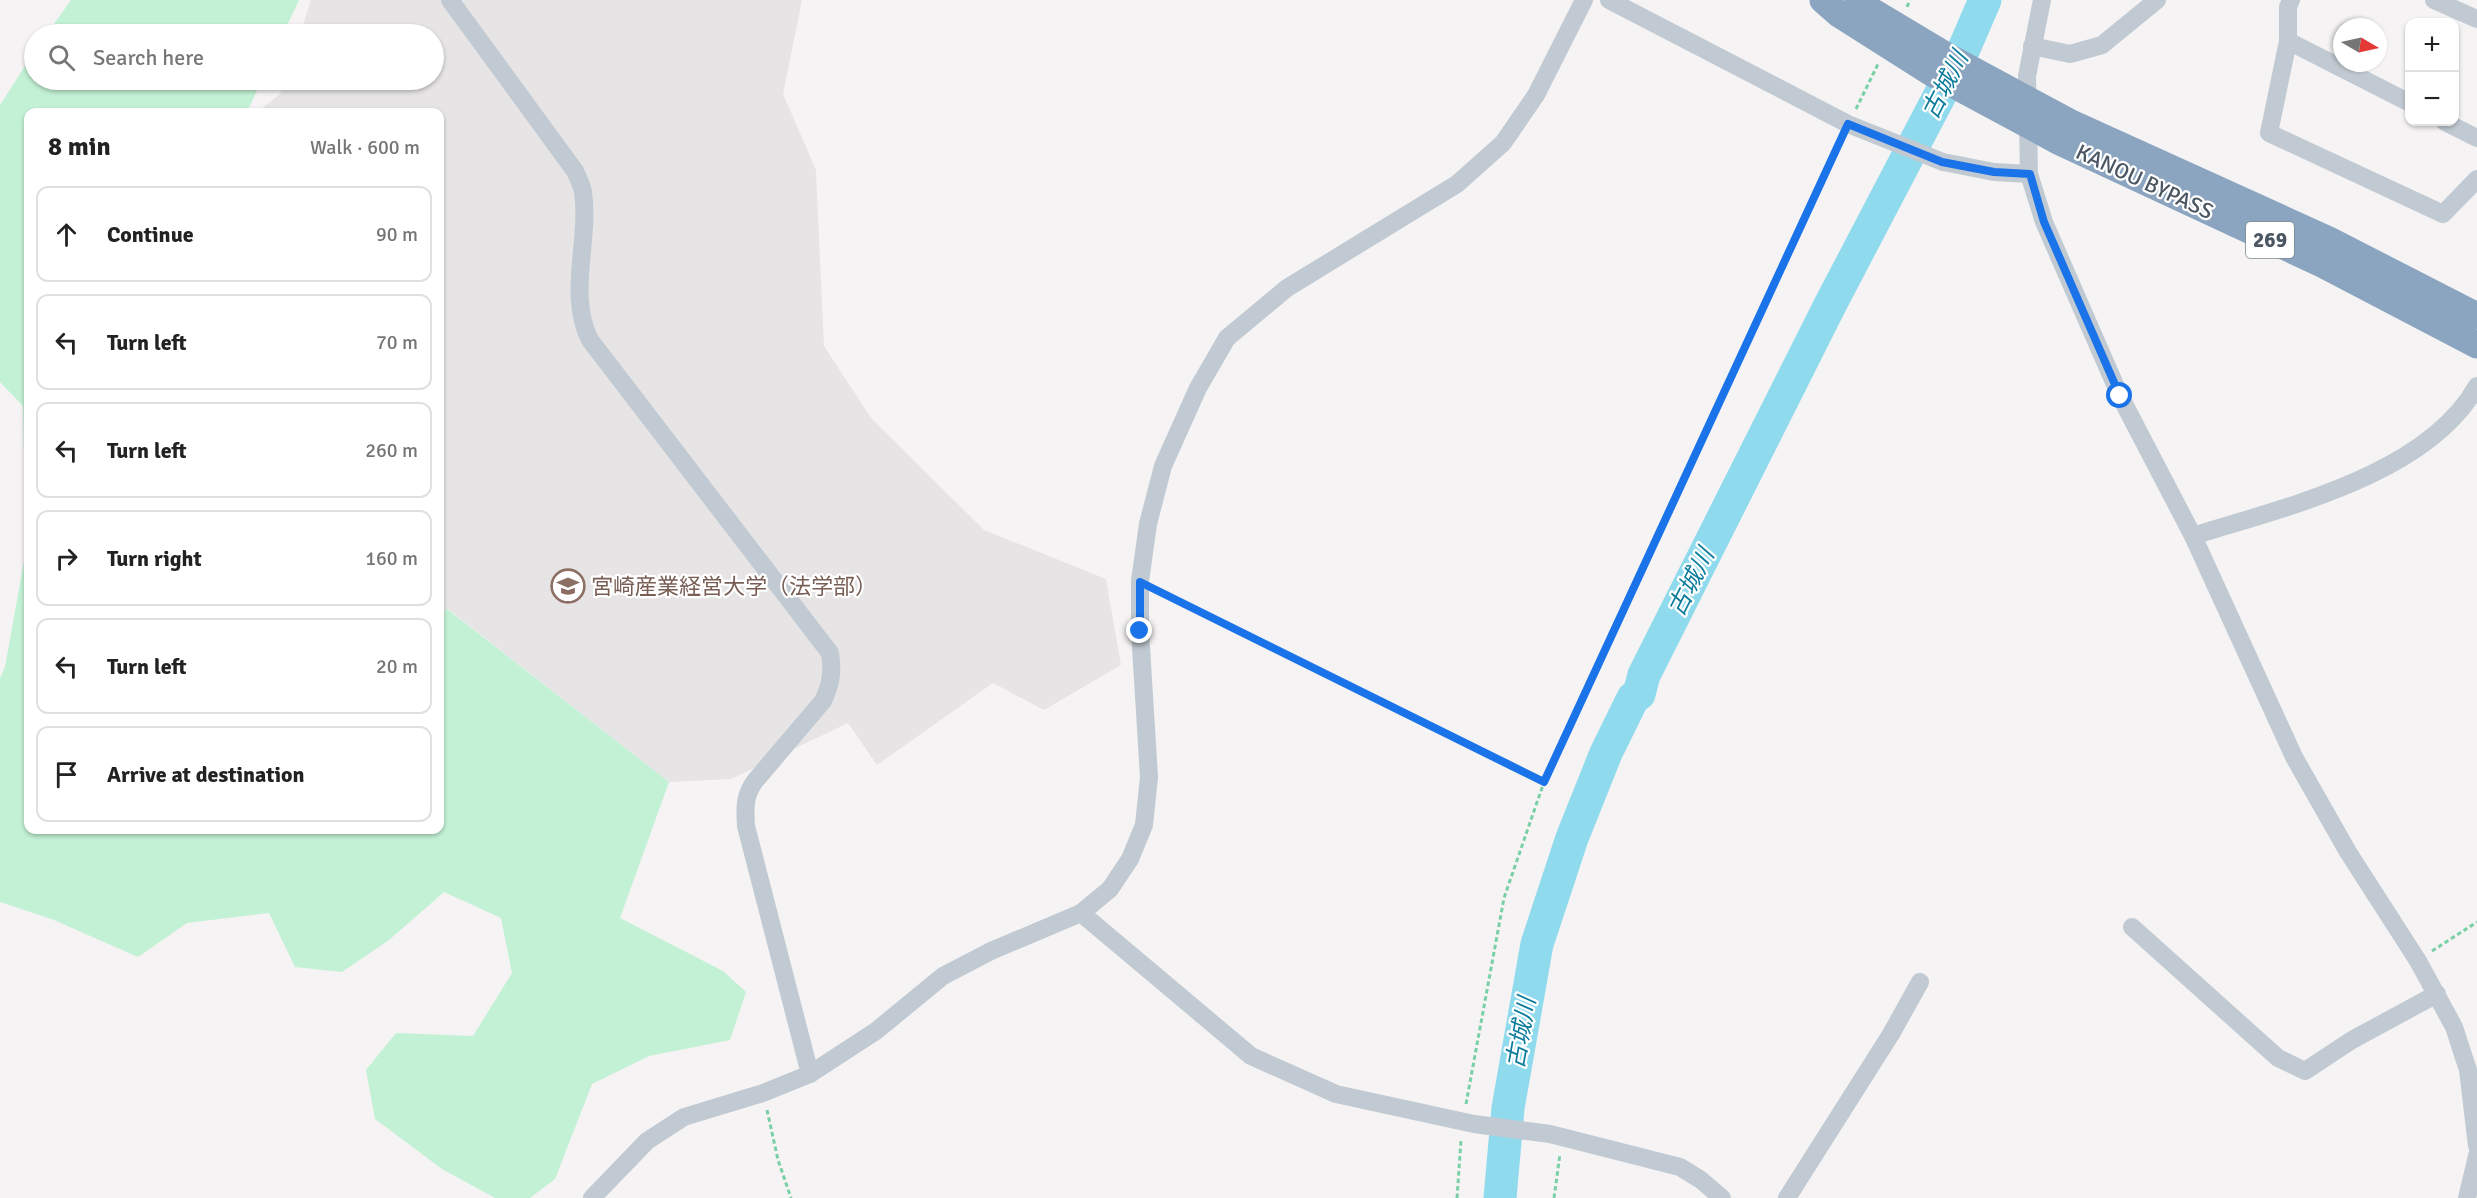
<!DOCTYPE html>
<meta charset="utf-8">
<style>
body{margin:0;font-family:Signika,"Noto Sans JP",sans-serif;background:#f6f6f6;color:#222}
.controls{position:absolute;right:18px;top:18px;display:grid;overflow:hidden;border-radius:12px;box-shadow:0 2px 4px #0004}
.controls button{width:54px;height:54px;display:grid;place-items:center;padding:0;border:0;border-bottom:2px solid #e0e0e0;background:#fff;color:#222;font:30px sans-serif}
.compass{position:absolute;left:2333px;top:18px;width:54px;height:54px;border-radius:50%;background:#fff;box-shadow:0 2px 4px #0004;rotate:99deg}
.stop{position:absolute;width:18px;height:18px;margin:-14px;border:4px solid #1a73e8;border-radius:50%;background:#fff}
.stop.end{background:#1a73e8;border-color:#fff;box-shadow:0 2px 6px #0008}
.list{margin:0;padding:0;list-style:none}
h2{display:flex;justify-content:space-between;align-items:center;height:78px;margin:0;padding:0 24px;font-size:26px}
h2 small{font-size:20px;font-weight:400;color:#767676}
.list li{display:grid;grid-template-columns:39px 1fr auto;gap:18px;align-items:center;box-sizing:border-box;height:96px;margin:0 12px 12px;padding:0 12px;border:2px solid #e0e0e0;border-radius:12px}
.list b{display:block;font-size:22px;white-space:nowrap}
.list em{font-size:20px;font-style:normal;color:#767676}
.icon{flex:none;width:33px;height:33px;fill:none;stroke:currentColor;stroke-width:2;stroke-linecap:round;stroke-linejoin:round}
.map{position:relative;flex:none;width:2477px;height:1198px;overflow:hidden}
.search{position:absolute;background:#fff;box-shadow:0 2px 4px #0004;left:24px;top:24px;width:420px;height:66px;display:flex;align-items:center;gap:15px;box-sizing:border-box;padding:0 21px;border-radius:33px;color:#767676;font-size:22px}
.panel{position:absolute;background:#fff;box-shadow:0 2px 4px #0004;left:24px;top:108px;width:420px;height:726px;border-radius:12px}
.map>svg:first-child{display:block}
.education{fill:#e6e4e5}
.green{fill:#c3f1d5}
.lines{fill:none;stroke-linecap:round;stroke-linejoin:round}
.river{stroke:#90daee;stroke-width:33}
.path{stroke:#7ad0a6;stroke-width:3;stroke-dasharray:4.5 3;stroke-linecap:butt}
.minor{stroke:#c1cad2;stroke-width:18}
.highway{stroke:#8ba5c1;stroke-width:27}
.route{stroke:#1a73e8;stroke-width:8}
.labels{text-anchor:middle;stroke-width:4.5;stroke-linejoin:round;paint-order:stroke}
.shield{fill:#fff;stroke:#808990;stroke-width:1.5}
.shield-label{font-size:21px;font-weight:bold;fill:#4a5661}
.street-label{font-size:22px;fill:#4a5661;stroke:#fff}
.education-label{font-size:22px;fill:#785e54;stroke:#fff;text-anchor:start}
.water-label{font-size:24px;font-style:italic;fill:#0c7c9b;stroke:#fff}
</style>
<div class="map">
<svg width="2477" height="1198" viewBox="0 0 2477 1198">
<rect width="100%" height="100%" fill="#f5f3f3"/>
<path class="education" d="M311,0H802L783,94L816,170L824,346L871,418L984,530L1106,579L1121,665L1044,710L993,683L877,765L848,723L731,779L669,782L448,609L440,614V112H257L280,94L285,80H434V34H300Z"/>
<g class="green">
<path d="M71,0H299L283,34H47Z"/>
<path d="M34,52V80H262L247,112H28V830H440V614L447,609L669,782L620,918L723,971L746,992L730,1040L649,1056L592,1084L555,1179L530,1198H495L442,1169L375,1119L366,1070L396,1033L473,1036L512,973L501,918L444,892L389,940L342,972L295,967L269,913L187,923L138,957L54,920L0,902V678L5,667L26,550L23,406L0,382V105Z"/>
</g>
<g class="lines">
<path class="river" d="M1500,1198L1508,1108L1537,944L1572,838L1606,753L1633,698L1639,694L1644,675L1830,305L1963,51L1985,0"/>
<g class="path">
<path d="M1907,7L1910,0"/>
<path d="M1856,109L1878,64"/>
<path d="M1158,590L1544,782"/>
<path d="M2432,951L2477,922"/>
<path d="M1466,1104L1504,898L1544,782L1841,139"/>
<path d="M767,1110L778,1160L791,1198"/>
<path d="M1457,1198L1461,1140"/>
<path d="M1554,1198L1560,1154"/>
</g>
<g class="minor">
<path d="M450,0L575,171C578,178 582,185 583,192C590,241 567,295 590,340L830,653C833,672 831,684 823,701L755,781C744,796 745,808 746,826L810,1074"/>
<path d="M1609,0L1848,124L1943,162L1994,172L2029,174"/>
<path d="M2042,0L2027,76L2029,174L2044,222L2120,396L2193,536L2294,757L2348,852L2418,961L2454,1027L2468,1070L2477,1146"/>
<path d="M2291,0L2288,7V41L2269,133L2443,214L2477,179"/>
<path d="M2434,0L2477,19"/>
<path d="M2288,41L2410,103"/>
<path d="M2032,46L2070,54L2102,45L2157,0"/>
<path d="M2445,122L2477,138"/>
<path d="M2193,536C2285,507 2427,475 2477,386"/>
<path d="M1081,913L1251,1056L1336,1094L1474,1124L1550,1134L1680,1167L1701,1180L1722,1198"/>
<path d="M2132,927L2278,1058L2305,1071L2352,1040L2437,994"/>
<path d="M592,1198L647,1141L684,1117L763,1093L810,1074L876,1031L943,976L991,951L1081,913L1110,889L1130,859L1144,825L1149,777L1140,631V581L1148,524L1163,466L1198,388L1227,338L1287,288L1457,184L1503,143L1536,95L1584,0"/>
<path d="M1787,1198L1891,1034L1920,982"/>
<path d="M2467,1198L2477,1156"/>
</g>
<g class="highway">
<path d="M1823,0L1839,14L1932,73L2060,142L2322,264L2477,345"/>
<path d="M1858,0L1870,10L1952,59L2069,122L2329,240L2477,316"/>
</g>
</g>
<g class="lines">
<path class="route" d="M1140,631V582L1544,782L1848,124L1942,162L1994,172L2030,174L2044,222L2120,396"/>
</g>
<defs>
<g id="university-ring" transform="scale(1.725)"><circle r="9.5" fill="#fff" stroke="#8d6e63" stroke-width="1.5"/><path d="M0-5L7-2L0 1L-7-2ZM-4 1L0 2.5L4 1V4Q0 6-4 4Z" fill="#8d6e63"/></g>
</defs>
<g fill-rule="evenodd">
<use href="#university-ring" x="568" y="586"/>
</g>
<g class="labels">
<rect class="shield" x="2246" y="222" width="48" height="36" rx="4.5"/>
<g class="shield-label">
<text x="2270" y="247">269</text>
</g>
<g class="street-label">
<text transform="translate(2145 181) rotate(25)" y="8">KANOU BYPASS</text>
</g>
<g class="education-label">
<text x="591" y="594">宮崎産業経営大学（法学部）</text>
</g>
<g class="water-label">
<text transform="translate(1945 85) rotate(-63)" y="8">古城川</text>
<text transform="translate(1691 582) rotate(-63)" y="8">古城川</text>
<text transform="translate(1521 1033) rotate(-80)" y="8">古城川</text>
</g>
</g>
</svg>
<div class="controls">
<button>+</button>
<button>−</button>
</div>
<svg class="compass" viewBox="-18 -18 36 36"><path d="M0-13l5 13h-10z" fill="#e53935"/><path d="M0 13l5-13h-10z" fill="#767676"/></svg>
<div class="stop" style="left:2120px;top:396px"></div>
<div class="stop end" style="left:1140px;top:631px"></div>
<div class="search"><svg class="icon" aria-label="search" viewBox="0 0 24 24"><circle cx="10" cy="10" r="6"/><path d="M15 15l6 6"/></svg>Search here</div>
<section class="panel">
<h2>8 min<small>Walk · 600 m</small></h2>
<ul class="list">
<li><svg class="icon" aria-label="ahead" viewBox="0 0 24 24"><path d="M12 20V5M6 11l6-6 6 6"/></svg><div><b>Continue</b></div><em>90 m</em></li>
<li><svg class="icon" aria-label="left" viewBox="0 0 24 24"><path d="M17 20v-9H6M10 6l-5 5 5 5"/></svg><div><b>Turn left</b></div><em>70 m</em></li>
<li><svg class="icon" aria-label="left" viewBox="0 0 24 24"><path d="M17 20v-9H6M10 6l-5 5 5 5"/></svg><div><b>Turn left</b></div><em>260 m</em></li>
<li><svg class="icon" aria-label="right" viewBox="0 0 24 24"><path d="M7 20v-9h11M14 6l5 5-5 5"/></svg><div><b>Turn right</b></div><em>160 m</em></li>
<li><svg class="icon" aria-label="left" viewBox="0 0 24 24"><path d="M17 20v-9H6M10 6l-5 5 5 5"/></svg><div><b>Turn left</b></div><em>20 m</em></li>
<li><svg class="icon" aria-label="arrive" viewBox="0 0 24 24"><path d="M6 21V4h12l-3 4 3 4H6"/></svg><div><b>Arrive at destination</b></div></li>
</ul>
</section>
</div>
